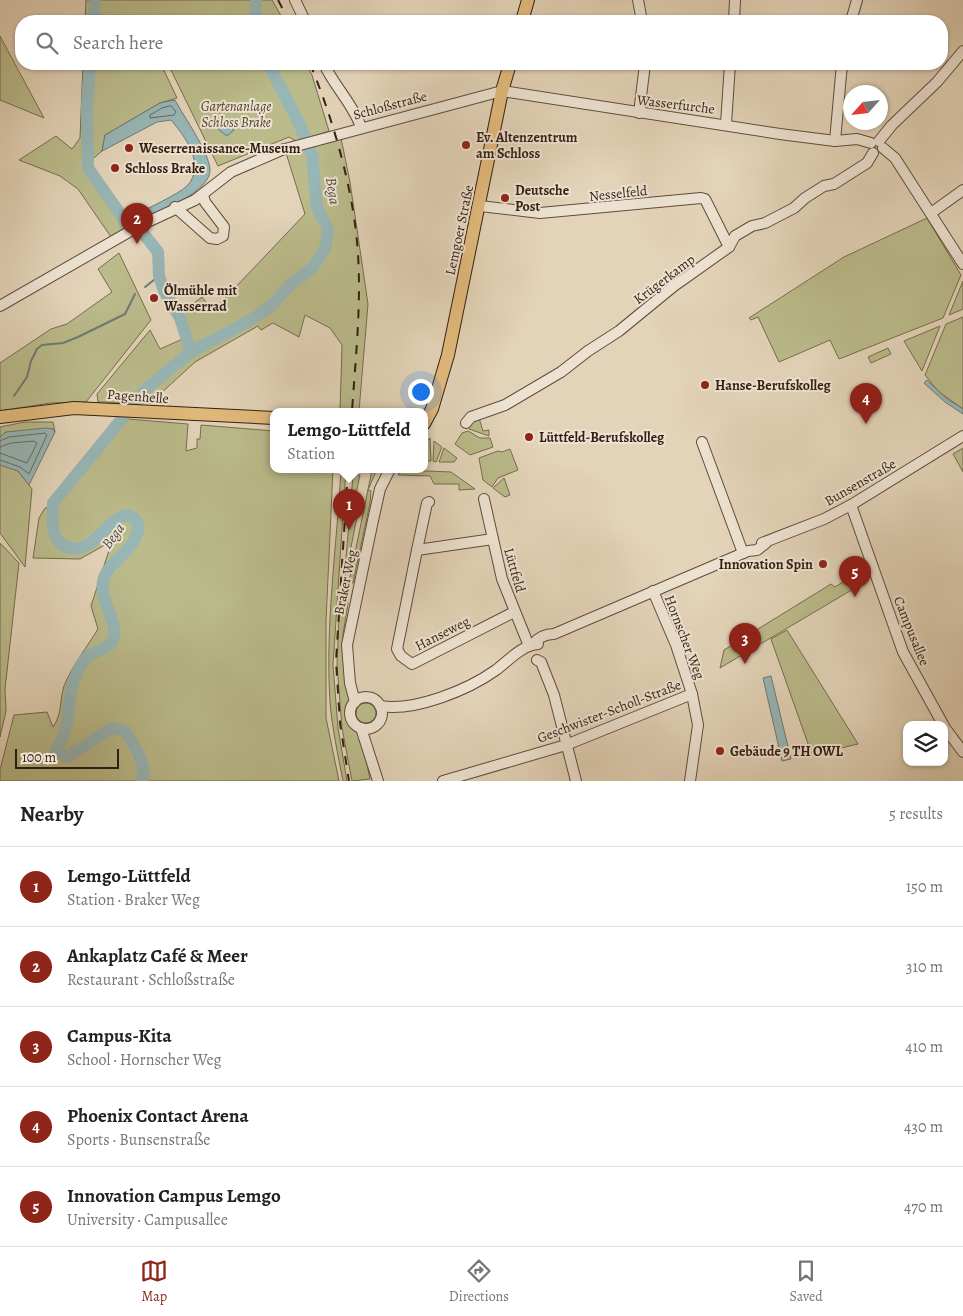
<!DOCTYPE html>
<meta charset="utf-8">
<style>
body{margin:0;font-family:Alegreya,serif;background:#f6f6f6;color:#222}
.controls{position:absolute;right:15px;bottom:15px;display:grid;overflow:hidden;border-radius:10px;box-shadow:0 1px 4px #0004}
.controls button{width:45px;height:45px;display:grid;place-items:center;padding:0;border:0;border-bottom:1px solid #e0e0e0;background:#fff;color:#222;font:25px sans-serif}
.compass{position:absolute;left:843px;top:85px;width:45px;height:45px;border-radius:50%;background:#fff;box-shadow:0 1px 4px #0004;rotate:243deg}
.scale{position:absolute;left:15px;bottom:12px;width:104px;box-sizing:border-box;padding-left:5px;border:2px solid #331f12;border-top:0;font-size:14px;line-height:18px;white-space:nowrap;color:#331f12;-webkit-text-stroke:4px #ede2d1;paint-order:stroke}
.you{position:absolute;left:420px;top:391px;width:18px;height:18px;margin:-12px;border:4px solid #fff;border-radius:50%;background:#1a73e8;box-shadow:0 0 0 8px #1a73e833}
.badge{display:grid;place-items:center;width:32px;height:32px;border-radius:50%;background:#8f2418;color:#fff;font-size:16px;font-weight:700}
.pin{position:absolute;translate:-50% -41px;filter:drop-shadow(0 1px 2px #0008)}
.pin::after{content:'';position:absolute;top:26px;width:18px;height:15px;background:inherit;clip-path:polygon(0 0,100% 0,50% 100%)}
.popup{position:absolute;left:270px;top:408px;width:158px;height:65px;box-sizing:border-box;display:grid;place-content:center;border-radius:10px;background:#fff;filter:drop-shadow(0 1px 4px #0005);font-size:16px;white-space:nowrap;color:#767676}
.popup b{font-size:19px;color:#222}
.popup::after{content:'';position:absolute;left:50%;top:100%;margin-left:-10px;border:10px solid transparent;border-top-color:#fff}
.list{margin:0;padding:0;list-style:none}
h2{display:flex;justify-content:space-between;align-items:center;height:65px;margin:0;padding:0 20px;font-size:21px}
h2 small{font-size:16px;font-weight:400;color:#767676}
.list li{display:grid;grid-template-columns:32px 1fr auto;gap:15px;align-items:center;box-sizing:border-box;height:80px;padding:0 20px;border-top:1px solid #e0e0e0}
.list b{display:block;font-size:19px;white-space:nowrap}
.list p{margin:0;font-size:16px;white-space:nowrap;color:#767676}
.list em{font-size:16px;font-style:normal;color:#767676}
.icon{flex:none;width:28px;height:28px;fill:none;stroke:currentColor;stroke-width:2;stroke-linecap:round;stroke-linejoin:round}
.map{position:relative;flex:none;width:963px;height:781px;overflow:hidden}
.search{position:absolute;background:#fff;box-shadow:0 1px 4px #0004;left:15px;right:15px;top:15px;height:55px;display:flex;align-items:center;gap:12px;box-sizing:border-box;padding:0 18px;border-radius:20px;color:#767676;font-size:19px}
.sheet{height:465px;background:#fff}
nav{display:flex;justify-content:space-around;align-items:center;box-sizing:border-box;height:70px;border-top:1px solid #e0e0e0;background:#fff;font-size:14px;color:#767676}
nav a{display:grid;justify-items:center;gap:2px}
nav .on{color:#8f2418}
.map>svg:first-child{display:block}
.green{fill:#baba8a;stroke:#766c4e}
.water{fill:#97b6b6;stroke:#6f7a74}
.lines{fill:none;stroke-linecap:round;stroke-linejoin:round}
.shore{stroke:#656a64;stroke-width:1}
.stream{stroke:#6f7a74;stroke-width:2}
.river{stroke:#97b6b6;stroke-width:12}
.minor-casing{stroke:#5f4c3c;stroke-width:12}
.major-casing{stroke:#331f12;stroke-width:14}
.minor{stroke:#ede2d1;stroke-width:10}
.major{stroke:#e2ba7c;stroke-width:12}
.rail{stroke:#331f12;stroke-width:2;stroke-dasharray:9 9;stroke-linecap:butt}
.poi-dot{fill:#8f2418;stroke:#ede2d1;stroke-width:2}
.labels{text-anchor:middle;stroke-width:4;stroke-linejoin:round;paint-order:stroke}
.street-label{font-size:14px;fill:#331f12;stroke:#ede2d1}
.park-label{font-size:14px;font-style:italic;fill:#554630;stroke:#ede2d1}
.poi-label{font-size:14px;font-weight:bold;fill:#331f12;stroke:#ede2d1;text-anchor:start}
.water-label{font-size:15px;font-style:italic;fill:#514c43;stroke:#ede2d1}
</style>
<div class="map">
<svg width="963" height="781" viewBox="0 0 963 781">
<rect width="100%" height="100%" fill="#e3d3b8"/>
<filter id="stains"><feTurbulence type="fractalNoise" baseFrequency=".004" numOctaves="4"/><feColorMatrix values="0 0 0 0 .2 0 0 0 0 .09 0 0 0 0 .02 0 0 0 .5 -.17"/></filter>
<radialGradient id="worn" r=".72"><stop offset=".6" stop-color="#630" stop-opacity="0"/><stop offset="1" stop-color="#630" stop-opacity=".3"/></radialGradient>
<g class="green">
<path d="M86,0H94L92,21H85Z"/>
<path d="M98,0H272L284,21H201V19L195,21H97Z"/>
<path d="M0,36L44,118L0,100Z"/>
<path d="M83,64H89L86,106L88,150H91L89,107L92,71L117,64H161L177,98L160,103L105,135L102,151L82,168L127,229L111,237L78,189L60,176L19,160L56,136L72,149L80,138Z"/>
<path d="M168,64H306L312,75L329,131L297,142L289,137L218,166Z"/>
<path d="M341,138L350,182L368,304L359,411H340L342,345L330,328L305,315L299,337L273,323L261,330L258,326L195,362L157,397L154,403L98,402L97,394L150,330L160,349L185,338L175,314L186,309L202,297L213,311L305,214L286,153Z"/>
<path d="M927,218L961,275L943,318L839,359L830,340L779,362L758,317L751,320L749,318L844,257Z"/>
<path d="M119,253L151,320L86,402L50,403L0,411V363L51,329L67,324L112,292L98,269Z"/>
<path d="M963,281V309L949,315Z"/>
<path d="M963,317V409L938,391L925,375L946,324Z"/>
<path d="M940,326L922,371L904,341Z"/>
<path d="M888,348L891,354L871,363L868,357Z"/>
<path d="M479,418L483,431L489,430V436L469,429L472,422Z"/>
<path d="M128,419L188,424L186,451L197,448V439H200L201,425L274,431V469H333L326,621V718L339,781H0V770L14,715L47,712L53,727C63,712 59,702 64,686C72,666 87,647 98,629L91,606L112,541L80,559L33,558L39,518L45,508L57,506Z"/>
<path d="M25,422H53L55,432L53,429L6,432L0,437V427Z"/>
<path d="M468,431L480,438H490L493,447L470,455L455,444L462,433Z"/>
<path d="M430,438L431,461H424V445Z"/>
<path d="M434,441L442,447L436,462L433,461Z"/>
<path d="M444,448L457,458L454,462H439Z"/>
<path d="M963,448V472L953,454Z"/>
<path d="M510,449L518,470L498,478L492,487L483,480L479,458L498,451L502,452Z"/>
<path d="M2,464L18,471L32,489L25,567L0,533V465Z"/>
<path d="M341,469H346L333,665L338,728L347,781H343C338,755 332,728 330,702C325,624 337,546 341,469Z"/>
<path d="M377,469L368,490L371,491L370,503L353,583L349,582L372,470Z"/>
<path d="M402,470L451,472L475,489L459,490V484H434L430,476L398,475Z"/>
<path d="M353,475H360L353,508L359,507L344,582Z"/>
<path d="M504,478L510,495L505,497L493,488Z"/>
<path d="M0,543L19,563L5,689L6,711L0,737Z"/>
<path d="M854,575L860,585L720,668L724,650L831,584L835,587Z"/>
<path d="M340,591H343L348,604L343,634L344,667L352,700L348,714L362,740L370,779L352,781L342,728L337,665Z"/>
<path d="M787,630L858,744L812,755L771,639Z"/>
<circle cx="366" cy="713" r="10"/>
</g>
<g class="water">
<path d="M175,100C184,117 208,150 210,169C212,191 159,212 142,220L135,215C148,208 177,195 187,186C207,165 184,135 171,120L157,122L102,151L105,135L160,103Z"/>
<path d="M221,119L234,130L227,136L219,130L217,121Z"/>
<path d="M927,380L947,399L963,409V414L945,402L924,383Z"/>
<path d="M46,428L53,429L55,432L29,485L18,471L0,465V437L6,432Z"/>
<path d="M771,676L791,759L782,761L763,678Z"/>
</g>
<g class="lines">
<g class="shore">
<path d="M171,106L176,112L174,115L150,118V115L162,108Z"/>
<path d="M0,441L9,437L45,433L47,435L29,474L20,467L0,460"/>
<path d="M0,447L11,443L34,441L37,443L27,463L0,453"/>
</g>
<g class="stream">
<path d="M109,64H112"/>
<path d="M145,287L159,276"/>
<path d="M14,396L27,377L31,361L37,349L42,345L63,343L78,337L125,314L135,294"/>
</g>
<g class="river">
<path d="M94,21L95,0"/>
<path d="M255,21L256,0"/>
<path d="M90,64L87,106L88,168L126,222L136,224L158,252L159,276L164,291L180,318L191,352L147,388L53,503C53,518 49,541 67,547C94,557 105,518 128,515L136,520L139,528C137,532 136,537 133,542C125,556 107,564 103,581C99,600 118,621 114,637C111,649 95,650 87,657C83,661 79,668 77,673C64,699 74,724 56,750L67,757L112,728L125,731C135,747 147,762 142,781"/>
<path d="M191,352L249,321L271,306L289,286L312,268L325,249L328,228L317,208L312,155L299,123L268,64"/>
</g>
<g class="minor-casing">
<g id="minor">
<path d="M295,0L305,21"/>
<path d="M638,0L642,21"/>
<path d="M734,21L735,0"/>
<path d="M851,21L857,0"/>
<path d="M324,64C334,86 353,104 361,127"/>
<path d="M639,113L645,64"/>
<path d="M726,124L730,64"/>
<path d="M835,141L842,64"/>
<path d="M879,141L892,125L937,82L963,51"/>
<path d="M883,148L895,158L963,264"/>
<path d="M285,149L502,91L780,134L835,141L857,139L871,143"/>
<path d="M480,206L540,213L701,198L705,199L729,247"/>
<path d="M175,207L210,238L217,239L223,236L224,227L205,202L203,195"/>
<path d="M931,213L963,190"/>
<path d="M0,306L141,225L195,200L231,172L284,149"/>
<path d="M466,423L471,417L505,405L561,372L588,351L619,331L674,286L729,247L735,236L752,226L765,223L794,208L805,198L824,186L834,184L867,163L873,153"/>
<path d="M702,442L743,553"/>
<path d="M484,499L502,579L529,646"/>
<path d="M851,505L903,652L945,728L963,752"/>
<path d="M493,539L417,550L397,649L401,656L412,664L514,612"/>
<path d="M762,543L824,519L851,505L963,436"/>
<path d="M417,550L427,503L429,502"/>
<path d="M653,591L676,645L692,694"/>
<path d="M533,644C538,638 545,634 554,634L748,551L757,550L766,543"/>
<path d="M537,660L541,662L554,695L576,781"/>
<circle cx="366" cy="713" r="16"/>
<path d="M355,702L350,683L347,645L372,525L380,489L390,469"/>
<path d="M380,706C414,712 468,690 496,670C508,661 522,645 538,644"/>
<path d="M361,728L378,781"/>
<path d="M443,781L566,745L692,694L698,725L690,781"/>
</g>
</g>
<g class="major-casing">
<g id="major">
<path d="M522,21L528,0"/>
<path d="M0,417L74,408L274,418"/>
<path d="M424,424L432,409L448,355L502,91L510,64"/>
</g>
</g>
<use href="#minor" class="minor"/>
<use href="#major" class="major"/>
<g class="rail">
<path d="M278,0L289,21"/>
<path d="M310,64C331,113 350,179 356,232C363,291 356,352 352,411"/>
<path d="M348,469L336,661L340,723L349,781"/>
</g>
</g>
<g class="poi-dot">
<circle cx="466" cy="145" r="5"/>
<circle cx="129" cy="148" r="5"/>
<circle cx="115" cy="168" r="5"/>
<circle cx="505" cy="198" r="5"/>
<circle cx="154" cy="298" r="5"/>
<circle cx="705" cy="385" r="5"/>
<circle cx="529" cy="437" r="5"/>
<circle cx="823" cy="564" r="5"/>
<circle cx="720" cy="751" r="5"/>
</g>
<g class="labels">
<g class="street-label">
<text transform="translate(676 104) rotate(7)" y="5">Wasserfurche</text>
<text transform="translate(390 105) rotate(-15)" y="5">Schloßstraße</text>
<text transform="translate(618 193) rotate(-6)" y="5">Nesselfeld</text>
<text transform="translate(459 230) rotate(-78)" y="5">Lemgoer Straße</text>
<text transform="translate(664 279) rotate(-37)" y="5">Krügerkamp</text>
<text transform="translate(138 396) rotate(4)" y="5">Pagenhelle</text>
<text transform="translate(860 482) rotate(-30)" y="5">Bunsenstraße</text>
<text transform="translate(515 570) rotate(74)" y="5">Lüttfeld</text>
<text transform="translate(345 582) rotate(-78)" y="5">Braker Weg</text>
<text transform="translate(912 631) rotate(68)" y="5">Campusallee</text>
<text transform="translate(442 633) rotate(-27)" y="5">Hanseweg</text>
<text transform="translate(685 637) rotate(69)" y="5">Hornscher Weg</text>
<text transform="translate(609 711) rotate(-21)" y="5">Geschwister-Scholl-Straße</text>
</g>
<g class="park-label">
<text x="236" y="111">Gartenanlage<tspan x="236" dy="16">Schloss Brake</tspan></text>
</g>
<g class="poi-label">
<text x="476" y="142">Ev. Altenzentrum<tspan x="476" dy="16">am Schloss</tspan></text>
<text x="139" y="153">Weserrenaissance-Museum</text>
<text x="125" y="173">Schloss Brake</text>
<text x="515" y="195">Deutsche<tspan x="515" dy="16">Post</tspan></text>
<text x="164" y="295">Ölmühle mit<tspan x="164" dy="16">Wasserrad</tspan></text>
<text x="715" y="390">Hanse-Berufskolleg</text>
<text x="539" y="442">Lüttfeld-Berufskolleg</text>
<text x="813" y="569" text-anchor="end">Innovation Spin</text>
<text x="730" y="756">Gebäude 9 TH OWL</text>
</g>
<g class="water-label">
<text transform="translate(333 191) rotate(81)" y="5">Bega</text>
<text transform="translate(113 536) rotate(-54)" y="5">Bega</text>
</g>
</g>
<rect width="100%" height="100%" filter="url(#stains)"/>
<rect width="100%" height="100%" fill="url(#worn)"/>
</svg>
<div class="controls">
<button><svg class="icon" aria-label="layers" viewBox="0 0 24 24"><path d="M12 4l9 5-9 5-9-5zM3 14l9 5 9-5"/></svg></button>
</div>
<svg class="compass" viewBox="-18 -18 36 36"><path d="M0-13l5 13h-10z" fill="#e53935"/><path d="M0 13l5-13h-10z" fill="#767676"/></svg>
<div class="scale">100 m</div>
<div class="you"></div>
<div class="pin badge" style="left:349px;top:530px">1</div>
<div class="popup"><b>Lemgo-Lüttfeld</b>Station</div>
<div class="pin badge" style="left:137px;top:244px">2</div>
<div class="pin badge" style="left:745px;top:664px">3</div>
<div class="pin badge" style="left:866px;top:424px">4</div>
<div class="pin badge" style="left:855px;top:597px">5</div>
<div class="search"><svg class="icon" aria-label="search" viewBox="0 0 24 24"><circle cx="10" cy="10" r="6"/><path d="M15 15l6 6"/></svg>Search here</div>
</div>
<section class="sheet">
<h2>Nearby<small>5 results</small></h2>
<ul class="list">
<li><span class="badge">1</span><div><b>Lemgo-Lüttfeld</b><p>Station · Braker Weg</p></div><em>150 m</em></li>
<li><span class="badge">2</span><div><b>Ankaplatz Café &amp; Meer</b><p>Restaurant · Schloßstraße</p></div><em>310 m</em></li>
<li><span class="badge">3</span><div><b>Campus-Kita</b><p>School · Hornscher Weg</p></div><em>410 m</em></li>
<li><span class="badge">4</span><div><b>Phoenix Contact Arena</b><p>Sports · Bunsenstraße</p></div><em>430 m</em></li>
<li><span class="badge">5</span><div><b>Innovation Campus Lemgo</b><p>University · Campusallee</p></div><em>470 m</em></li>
</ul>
</section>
<nav>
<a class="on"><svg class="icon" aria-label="map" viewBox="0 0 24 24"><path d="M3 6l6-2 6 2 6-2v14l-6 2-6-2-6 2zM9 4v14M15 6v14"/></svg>Map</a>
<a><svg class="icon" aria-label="directions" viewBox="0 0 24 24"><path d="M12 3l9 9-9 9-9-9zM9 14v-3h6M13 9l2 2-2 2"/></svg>Directions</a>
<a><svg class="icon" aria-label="saved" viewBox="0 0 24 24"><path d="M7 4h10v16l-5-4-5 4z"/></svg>Saved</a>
</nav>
